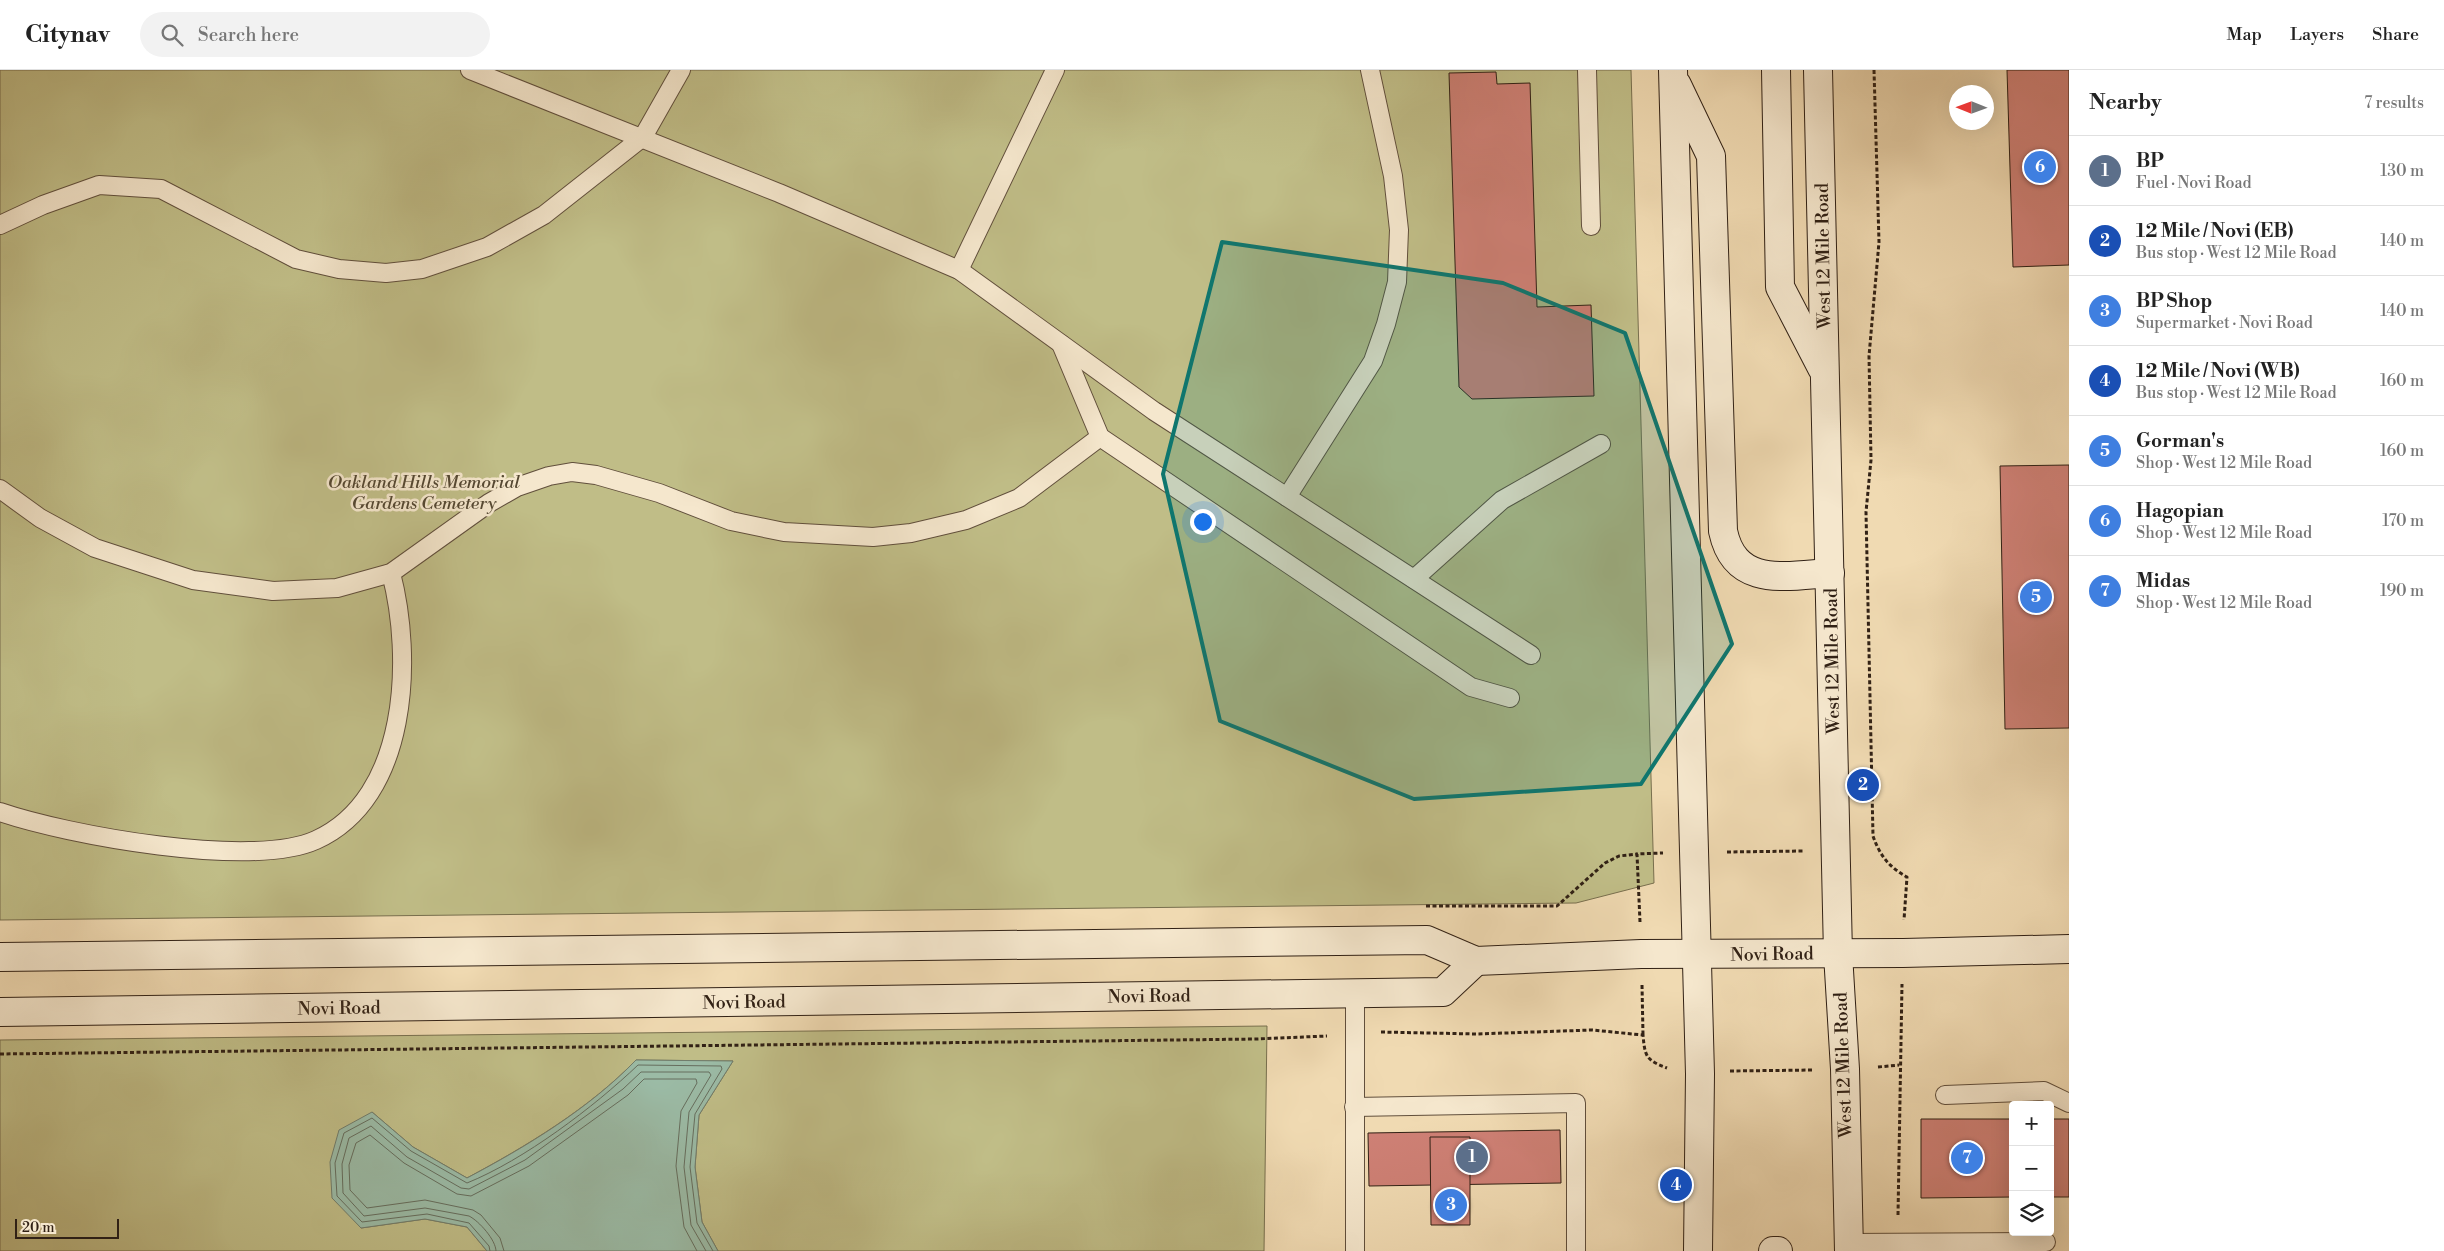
<!DOCTYPE html>
<meta charset="utf-8">
<style>
body{margin:0;font-family:"Libre Bodoni",serif;background:#f2f2f2;color:#222}
.controls{position:absolute;right:15px;bottom:15px;display:grid;overflow:hidden;border-radius:5px;box-shadow:0 5px 20px #0002}
.controls button{width:45px;height:45px;display:grid;place-items:center;padding:0;border:0;border-bottom:1px solid #e0e0e0;background:#fff;color:#222;font:25px sans-serif}
.compass{position:absolute;left:1949px;top:15px;width:45px;height:45px;border-radius:50%;background:#fff;box-shadow:0 5px 20px #0002;rotate:271deg}
.scale{position:absolute;left:15px;bottom:12px;width:104px;box-sizing:border-box;padding-left:5px;border:2px solid #312115;border-top:0;font-size:14px;line-height:18px;white-space:nowrap;color:#312115;-webkit-text-stroke:4px #f5e7cd;paint-order:stroke}
.you{position:absolute;left:1202px;top:451px;width:18px;height:18px;margin:-12px;border:4px solid #fff;border-radius:50%;background:#1a73e8;box-shadow:0 0 0 8px #1a73e833}
.badge{display:grid;place-items:center;width:32px;height:32px;border-radius:50%;background:#8f2418;color:#fff;font-size:16px;font-weight:700}
.pin{position:absolute;translate:-50% -50%;border:2px solid #fff;box-shadow:0 1px 5px #0006}
.list{margin:0;padding:0;list-style:none}
h2{display:flex;justify-content:space-between;align-items:center;height:65px;margin:0;padding:0 20px;font-size:21px}
h2 small{font-size:16px;font-weight:400;color:#767676}
.list li{display:grid;grid-template-columns:32px 1fr auto;gap:15px;align-items:center;box-sizing:border-box;height:70px;padding:0 20px;border-top:1px solid #e0e0e0}
.list b{display:block;font-size:19px;white-space:nowrap}
.list p{margin:0;font-size:16px;white-space:nowrap;color:#767676}
.list em{font-size:16px;font-style:normal;color:#767676}
.icon{flex:none;width:28px;height:28px;fill:none;stroke:currentColor;stroke-width:2;stroke-linecap:round;stroke-linejoin:round}
.map{position:relative;flex:none;width:2069px;height:1181px;overflow:hidden}
header{display:flex;align-items:center;gap:30px;box-sizing:border-box;height:70px;padding:0 25px;background:#fff;border-bottom:1px solid #e0e0e0}
header strong{font-size:24px}
nav{display:flex;gap:28px;margin-inline-start:auto;font-size:18px}
.search{width:350px;height:45px;background:#f2f2f2;display:flex;align-items:center;gap:12px;box-sizing:border-box;padding:0 18px;border-radius:28px;color:#767676;font-size:19px}
main{display:flex}
aside{flex:1;background:#fff}
.map>svg:first-child{display:block}
.green{fill:#c0bd87;stroke:#786f4e}
.water{fill:#9bbba6;stroke:#717d6c}
.lines{fill:none;stroke-linecap:round;stroke-linejoin:round}
.shore{stroke:#666e5e;stroke-width:1}
.building{fill:#ce8075;stroke:#312115}
.lane-casing{stroke:#614f3c;stroke-width:20}
.secondary-casing{stroke:#312115;stroke-width:30}
.path{stroke:#312115;stroke-width:3;stroke-dasharray:4 2.5;stroke-linecap:butt}
.lane{stroke:#f5e7cd;stroke-width:18}
.secondary{stroke:#f5e7cd;stroke-width:28}
.marked{fill:#0f766e;fill-opacity:0.2;stroke:#0f766e;stroke-width:4;stroke-linejoin:round}
.labels{text-anchor:middle;stroke-width:5;stroke-linejoin:round;paint-order:stroke}
.street-label{font-size:18px;fill:#312115;stroke:#f5e7cd}
.park-label{font-size:18px;font-style:italic;fill:#554832;stroke:#f5e7cd}
</style>
<header>
<strong>Citynav</strong>
<div class="search"><svg class="icon" aria-label="search" viewBox="0 0 24 24"><circle cx="10" cy="10" r="6"/><path d="M15 15l6 6"/></svg>Search here</div>
<nav><a>Map</a><a>Layers</a><a>Share</a></nav>
</header>
<main>
<div class="map">
<svg width="2069" height="1181" viewBox="0 0 2069 1181">
<rect width="100%" height="100%" fill="#f0dab2"/>
<filter id="stains"><feTurbulence type="fractalNoise" baseFrequency=".004" numOctaves="4"/><feColorMatrix values="0 0 0 0 .2 0 0 0 0 .09 0 0 0 0 .02 0 0 0 .5 -.17"/></filter>
<radialGradient id="worn" r=".72"><stop offset=".6" stop-color="#630" stop-opacity="0"/><stop offset="1" stop-color="#630" stop-opacity=".3"/></radialGradient>
<g class="green">
<path d="M0,0H1631L1654,813L1576,833L0,850Z"/>
<path d="M1267,956L1264,1181H718L702,1152L695,1097L699,1045L733,991L636,990C590,1038 525,1077 467,1108L413,1077L372,1042L361,1158L425,1149L467,1157L487,1181H0V970Z"/>
</g>
<path class="water" d="M636,990L733,991L699,1045L695,1097L702,1152L718,1181H487L467,1157L425,1149L361,1158L332,1128L330,1092L339,1060L372,1042L413,1077L467,1108C526,1077 590,1038 636,990Z"/>
<g class="lines">
<g class="shore">
<path d="M490,1181L489,1176L469,1153L427,1144L362,1152L337,1126L335,1093L344,1063L372,1048L411,1081L467,1113C524,1090 594,1037 638,995L721,996L722,999L695,1044L690,1097L697,1153L713,1181"/>
<path d="M496,1181C496,1170 479,1151 469,1146L425,1138L364,1146L343,1123L342,1094L349,1068L371,1056L407,1087L461,1118L469,1119L525,1090L623,1019L641,1002H709L711,1005L689,1042L684,1097L691,1155L706,1181"/>
<path d="M504,1181L500,1168L481,1145L473,1140L425,1130L367,1138L350,1120L349,1095L356,1073L370,1065L404,1093L457,1124L471,1126L529,1096L628,1025L644,1009H696L697,1013L681,1041L676,1096L684,1157L697,1181"/>
</g>
</g>
<g class="building">
<path d="M2007,0H2069V195L2013,197Z"/>
<path d="M1496,2L1497,14L1530,13L1537,237L1591,235L1594,326L1472,329L1459,317L1449,3Z"/>
<path d="M2069,395V658L2005,659L2000,396Z"/>
<path d="M1921,1049H2013V1127L1921,1128Z"/>
<rect x="2050" y="1049" width="19" height="78"/>
<path d="M1560,1060L1561,1113L1369,1116L1368,1063Z"/>
<path d="M1430,1067H1470V1155H1431Z"/>
</g>
<g class="lines">
<g class="lane-casing">
<g id="lane">
<path d="M470,0L779,123L959,200L1154,341L1531,585"/>
<path d="M1587,0L1591,156"/>
<path d="M0,155L43,135L99,115L161,119L296,189L339,199L386,203L422,199L487,177L544,145L643,67L681,0"/>
<path d="M959,200L1055,0"/>
<path d="M1061,274L1100,367L1471,617L1510,628"/>
<path d="M0,419L40,448L95,478L193,510L273,521L337,518L391,503L489,433L517,417L549,406L572,402L596,405L659,423L731,451L784,462L873,467L911,463L966,450L1019,428L1100,367"/>
<path d="M1287,427L1373,291L1386,254L1397,212L1399,160L1393,106L1370,0"/>
<path d="M1414,509L1502,430L1601,374"/>
<path d="M0,742C67,765 252,799 316,770C409,728 413,587 391,503"/>
<path d="M1945,1025L2044,1021L2069,1033"/>
<path d="M1354,1037L1576,1033V1181"/>
<path d="M1848,1173L2046,1172"/>
<path d="M1355,1181V923"/>
</g>
</g>
<g class="secondary-casing">
<g id="secondary">
<path d="M1673,0L1700,1004L1698,1181"/>
<path d="M1776,0L1780,217L1822,298"/>
<path d="M1818,0L1838,884L1845,999L1849,1181"/>
<path d="M1677,15L1711,86L1723,461C1735,518 1785,506 1830,503"/>
<path d="M0,887L1427,870L1476,891L1641,884L1903,883L2069,879"/>
<path d="M0,942L1443,922L1476,891"/>
<path d="M1773,1181H1778"/>
</g>
</g>
<g class="path">
<path d="M1874,0L1879,172L1869,286L1871,390L1866,442L1873,766C1880,786 1889,797 1907,807L1904,850"/>
<path d="M1727,782L1805,781"/>
<path d="M1426,836H1557L1605,793L1619,786L1637,784"/>
<path d="M1640,852L1637,784L1663,783"/>
<path d="M1642,915L1643,965"/>
<path d="M1381,962L1476,964L1592,960L1643,965C1645,987 1646,990 1667,998"/>
<path d="M0,984L1256,969L1327,966"/>
<path d="M1878,997L1899,995"/>
<path d="M1730,1001L1814,1000"/>
<path d="M1898,1145L1902,914"/>
</g>
<use href="#lane" class="lane"/>
<use href="#secondary" class="secondary"/>
</g>
<path class="marked" d="M1222,172L1503,213L1625,263L1732,574L1641,714L1414,729L1220,651L1163,404Z"/>
<g class="labels">
<g class="street-label">
<text transform="translate(1823 186) rotate(-91)" y="6">West 12 Mile Road</text>
<text transform="translate(1832 591) rotate(-91)" y="6">West 12 Mile Road</text>
<text transform="translate(1772 884) rotate(-1)" y="6">Novi Road</text>
<text transform="translate(1149 926) rotate(-1)" y="6">Novi Road</text>
<text transform="translate(744 932) rotate(-1)" y="6">Novi Road</text>
<text transform="translate(339 938) rotate(-1)" y="6">Novi Road</text>
<text transform="translate(1843 995) rotate(-92)" y="6">West 12 Mile Road</text>
</g>
<g class="park-label">
<text x="424" y="418">Oakland Hills Memorial<tspan x="424" dy="21">Gardens Cemetery</tspan></text>
</g>
</g>
<rect width="100%" height="100%" filter="url(#stains)"/>
<rect width="100%" height="100%" fill="url(#worn)"/>
</svg>
<div class="controls">
<button>+</button>
<button>−</button>
<button><svg class="icon" aria-label="layers" viewBox="0 0 24 24"><path d="M12 4l9 5-9 5-9-5zM3 14l9 5 9-5"/></svg></button>
</div>
<svg class="compass" viewBox="-18 -18 36 36"><path d="M0-13l5 13h-10z" fill="#e53935"/><path d="M0 13l5-13h-10z" fill="#767676"/></svg>
<div class="scale">20 m</div>
<div class="you"></div>
<div class="pin badge" style="left:1472px;top:1087px;background:#5c6f8a">1</div>
<div class="pin badge" style="left:1863px;top:715px;background:#1a4fb4">2</div>
<div class="pin badge" style="left:1451px;top:1135px;background:#3f7fe0">3</div>
<div class="pin badge" style="left:1676px;top:1115px;background:#1a4fb4">4</div>
<div class="pin badge" style="left:2036px;top:527px;background:#3f7fe0">5</div>
<div class="pin badge" style="left:2040px;top:97px;background:#3f7fe0">6</div>
<div class="pin badge" style="left:1967px;top:1088px;background:#3f7fe0">7</div>
</div>
<aside>
<h2>Nearby<small>7 results</small></h2>
<ul class="list">
<li><span class="badge" style="background:#5c6f8a">1</span><div><b>BP</b><p>Fuel · Novi Road</p></div><em>130 m</em></li>
<li><span class="badge" style="background:#1a4fb4">2</span><div><b>12 Mile / Novi (EB)</b><p>Bus stop · West 12 Mile Road</p></div><em>140 m</em></li>
<li><span class="badge" style="background:#3f7fe0">3</span><div><b>BP Shop</b><p>Supermarket · Novi Road</p></div><em>140 m</em></li>
<li><span class="badge" style="background:#1a4fb4">4</span><div><b>12 Mile / Novi (WB)</b><p>Bus stop · West 12 Mile Road</p></div><em>160 m</em></li>
<li><span class="badge" style="background:#3f7fe0">5</span><div><b>Gorman's</b><p>Shop · West 12 Mile Road</p></div><em>160 m</em></li>
<li><span class="badge" style="background:#3f7fe0">6</span><div><b>Hagopian</b><p>Shop · West 12 Mile Road</p></div><em>170 m</em></li>
<li><span class="badge" style="background:#3f7fe0">7</span><div><b>Midas</b><p>Shop · West 12 Mile Road</p></div><em>190 m</em></li>
</ul>
</aside>
</main>
